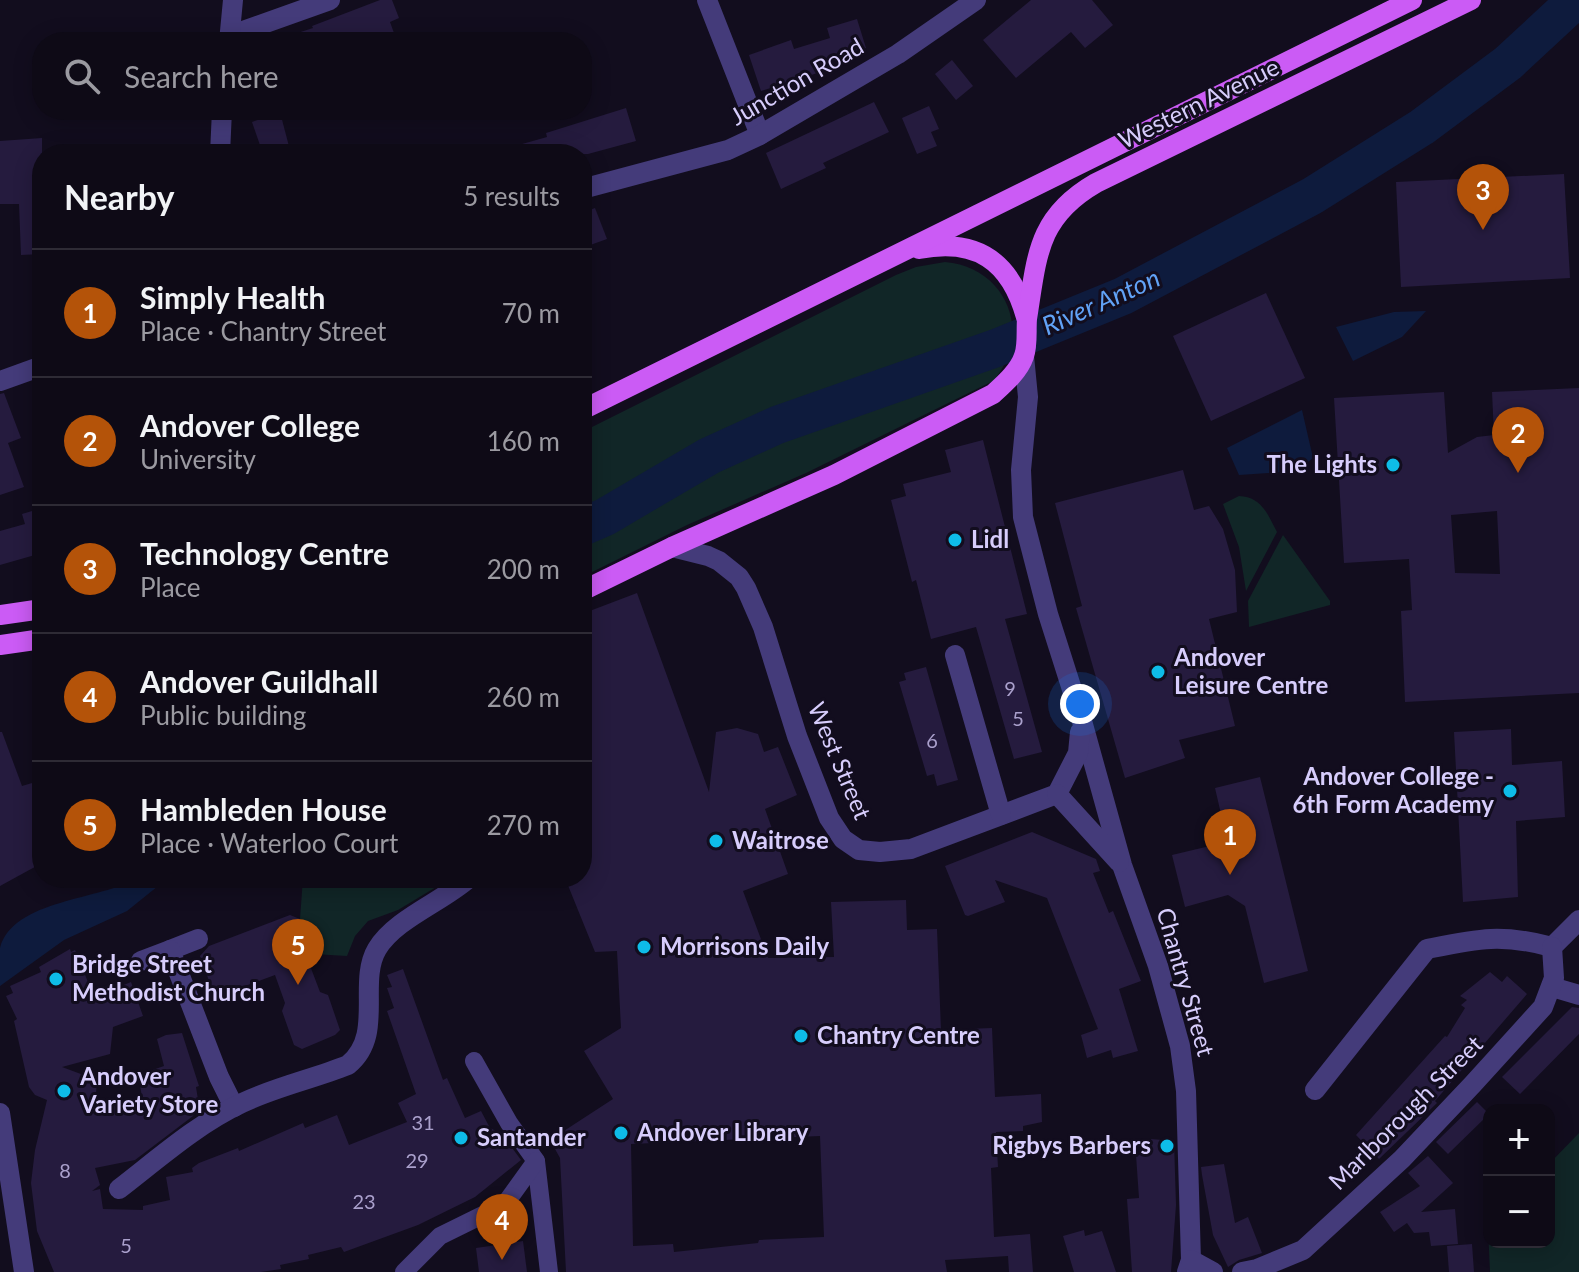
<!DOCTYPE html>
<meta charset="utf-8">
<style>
body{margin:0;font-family:Lato,sans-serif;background:#17131f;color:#f1f3f6}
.controls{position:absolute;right:24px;bottom:24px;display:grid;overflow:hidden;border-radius:16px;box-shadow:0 4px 20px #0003}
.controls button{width:72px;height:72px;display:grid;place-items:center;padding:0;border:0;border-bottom:2px solid #2e2b35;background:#0e0a16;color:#f1f3f6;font:40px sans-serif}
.you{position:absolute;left:1080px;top:704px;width:28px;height:28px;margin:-20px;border:6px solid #fff;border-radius:50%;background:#1a73e8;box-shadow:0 0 0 12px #1a73e833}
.badge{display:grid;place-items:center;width:52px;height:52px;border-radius:50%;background:#b45309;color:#fff;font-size:26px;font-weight:700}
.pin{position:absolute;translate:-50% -66px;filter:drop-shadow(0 2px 4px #0008)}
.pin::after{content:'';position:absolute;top:42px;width:28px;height:24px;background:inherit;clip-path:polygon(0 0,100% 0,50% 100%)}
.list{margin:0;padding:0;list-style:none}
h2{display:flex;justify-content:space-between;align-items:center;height:104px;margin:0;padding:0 32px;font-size:34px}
h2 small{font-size:26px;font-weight:400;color:#9b9aa1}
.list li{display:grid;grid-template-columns:52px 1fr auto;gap:24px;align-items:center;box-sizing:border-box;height:128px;padding:0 32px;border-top:2px solid #2e2b35}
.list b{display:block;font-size:30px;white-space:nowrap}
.list p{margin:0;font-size:26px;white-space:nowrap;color:#9b9aa1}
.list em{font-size:26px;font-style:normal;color:#9b9aa1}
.icon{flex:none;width:44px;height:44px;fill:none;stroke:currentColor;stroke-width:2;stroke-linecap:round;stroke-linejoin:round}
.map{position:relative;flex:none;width:1579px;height:1272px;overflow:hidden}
.search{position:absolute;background:#0e0a16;box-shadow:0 4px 20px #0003;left:32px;top:32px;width:560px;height:88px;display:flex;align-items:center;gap:20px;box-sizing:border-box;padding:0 28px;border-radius:32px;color:#9b9aa1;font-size:30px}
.panel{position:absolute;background:#0e0a16;box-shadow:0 4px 20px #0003;left:32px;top:144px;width:560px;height:744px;border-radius:32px}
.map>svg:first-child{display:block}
.green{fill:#112627}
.water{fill:#0e1b3d}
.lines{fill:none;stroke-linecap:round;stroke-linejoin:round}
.river{stroke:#0e1b3d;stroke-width:38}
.building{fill:#251b3e;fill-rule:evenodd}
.pedestrian{stroke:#443b7a;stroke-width:18}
.minor{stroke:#443b7a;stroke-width:20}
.primary{stroke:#cb5bf5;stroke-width:20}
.poi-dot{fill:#0ebce8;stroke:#120d1e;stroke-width:3}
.labels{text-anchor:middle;stroke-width:6;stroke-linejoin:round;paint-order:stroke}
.number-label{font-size:20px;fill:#aaa0cc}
.street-label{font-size:24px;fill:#d7cdfc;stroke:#120d1e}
.poi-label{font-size:24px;font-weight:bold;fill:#d7cdfc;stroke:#120d1e;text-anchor:start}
.water-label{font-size:26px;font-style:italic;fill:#61a2f6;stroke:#120d1e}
</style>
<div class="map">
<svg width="1579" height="1272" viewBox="0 0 1579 1272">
<rect width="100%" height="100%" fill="#120d1e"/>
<g class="green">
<path d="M945,262C1007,267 1034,335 993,381L806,473L687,525L582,577V432L896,275L916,267Z"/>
<path d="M1239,496C1262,497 1268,515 1277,532L1246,591L1239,547L1223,504Z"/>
<path d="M1283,535L1330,601V605L1249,627L1248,601Z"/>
<path d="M303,878H451L398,910L368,921L355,936L347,956L313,954L300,919Z"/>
<path d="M1579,1133V1272H1490L1488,1228L1489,1226V1242H1549V1164Z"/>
</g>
<g class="water">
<path d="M1426,311L1402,337L1353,361L1336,327L1394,312Z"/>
<path d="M1302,410L1313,458L1297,471L1239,475L1227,448Z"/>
<path d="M137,878H168L127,911L64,940L0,986C0,974 0,959 0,948C13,899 102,900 137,878Z"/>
</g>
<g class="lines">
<path class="river" d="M582,527L605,517L709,456L777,425L996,348L1123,296L1312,196L1422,127L1508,63L1576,0"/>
</g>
<g class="building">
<path d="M380,0H392L399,18L390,22L394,33L370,42H283L282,38L313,28L312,26Z"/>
<path d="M1031,0H1092L1113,25L1085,48L1071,32L1016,78L983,40Z"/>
<path d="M857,19L866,48L830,60L833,68L761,91L749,55L791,40L794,49L830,38L827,28Z"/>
<path d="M952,60L973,86L956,100L935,74Z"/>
<path d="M874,102L889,132L823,163L826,168L781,189L766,153Z"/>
<path d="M929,106L939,129L931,132L937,146L917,154L902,118Z"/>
<path d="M626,108L636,141L588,154H505L504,149L547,137L546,133Z"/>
<path d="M280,112L291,154H263L252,122Z"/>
<path d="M42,138V254L21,255L19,204H0V141Z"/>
<path d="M1564,174L1570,278L1401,287L1396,182Z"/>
<path d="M595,208L607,239L582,248V213Z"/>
<path d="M1266,293L1305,378L1211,421L1173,336Z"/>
<path d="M1579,388V693L1405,702L1401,611L1412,610L1409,559L1344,563L1334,398L1444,392L1448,453L1477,437L1494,435L1492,392ZM1497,511L1500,574L1455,573L1451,515Z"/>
<path d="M4,393L21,438L8,443L24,487L0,495V394Z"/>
<path d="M983,440L1027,614L1005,619L1042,752L1014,759L976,627L931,639L916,580L912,582L891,500L906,496L903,484L951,472L945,450Z"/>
<path d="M1183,470L1194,510L1209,506L1223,529L1235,570L1237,612L1209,619L1235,726L1179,740L1185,758L1125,778L1076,608L1082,606L1055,503Z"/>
<path d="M42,508V565L38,566L35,555L0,565V531L25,524L22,514Z"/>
<path d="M637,593L709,792L716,732L737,728L758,734L764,752L778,747L797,795L765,809L788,874L743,891L768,958L834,957L831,902L906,900L907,930L937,929L941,1030L992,1028L995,1097L1041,1094L1042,1122L1023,1126V1131L996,1132L998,1167L991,1168L994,1237L1030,1234L1033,1272H1009L1008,1256L945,1260L947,1272H566L560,1158L550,1140L613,1099L584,1051L621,1028L617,951L595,952L565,878H582V622L589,620L587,612ZM820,1136L824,1237L759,1240L758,1243L674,1252L673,1244L633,1246L631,1144Z"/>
<path d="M926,667L958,780L937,786L934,774L927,776L899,682L906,680L904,673Z"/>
<path d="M1511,729L1512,765L1562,761L1565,817L1516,821L1518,897L1463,902L1454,732Z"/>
<path d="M0,732H2L22,786L42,780V863L0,886Z"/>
<path d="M1260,777L1308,971L1264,983L1245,906L1228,895L1185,907L1172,855L1214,845L1224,827L1215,788Z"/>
<path d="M1032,832L1096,859L1100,871L1093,873L1109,913L1113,911L1141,981L1119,989L1138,1051L1113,1058L1111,1050L1087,1058L1081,1035L1098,1029L1047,898L995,880L1005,902L968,916L965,915L945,866Z"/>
<path d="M290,915L300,919L313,954L309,963L320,992L328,995L340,1030L335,1035L302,1049L294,1045L282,1011L285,1003L275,975L220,995L212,989L200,956L209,946Z"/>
<path d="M70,949L71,952L75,950L94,997L131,982L143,1016L113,1027L110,1054L62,1067L97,1080L95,1107L143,1102L138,1075L164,1066L157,1039L166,1035L182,1033L199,1086L196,1087L199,1106L193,1116L135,1160L95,1168L100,1185L92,1191L100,1189L103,1209L143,1210V1206L170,1200L166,1177L193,1172L192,1168L199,1163L238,1148L239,1151L303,1123L305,1128L337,1115L349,1145L407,1122L398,1103L416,1094L387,1011L394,1008L387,988L392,987L387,975L403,969L443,1080L447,1078L465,1118L481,1111L490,1128L502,1134L521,1160L475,1197L418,1225L344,1252L341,1247L308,1255L309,1259L280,1265L281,1269L261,1272H54L37,1231L31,1183L35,1150L47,1100L35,1095L29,1087L14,1021L17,1019L6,996L13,993L10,986L41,972L39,967Z"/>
<path d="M1490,972L1502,982L1507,976L1527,994L1435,1101L1437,1103L1379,1159L1356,1135L1445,1036L1447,1037L1465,1008L1461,1005L1467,1000L1460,996Z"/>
<path d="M1572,1007L1579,1008V1034L1520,1094L1502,1077Z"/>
<path d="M1477,1102L1489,1114L1448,1154L1436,1142Z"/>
<path d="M1151,1139L1174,1141L1176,1205L1171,1272H1132L1127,1199L1139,1198L1136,1155L1151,1153Z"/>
<path d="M1428,1156L1453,1183L1421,1212L1455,1209L1458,1244L1431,1246L1429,1232L1414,1233L1407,1223L1394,1232L1380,1212L1420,1186L1408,1173Z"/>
<path d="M1224,1164L1235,1223L1248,1217L1262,1253L1239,1260L1228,1267L1213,1235L1202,1175L1201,1167Z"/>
<path d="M1084,1230L1085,1236L1102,1231L1116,1272H1074L1063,1236Z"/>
<path d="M523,1241L527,1272H479L476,1248Z"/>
<path d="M1472,1244L1474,1272H1449L1447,1246Z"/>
</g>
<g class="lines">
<g class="pedestrian">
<path d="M474,1061L509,1123L536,1161L549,1272"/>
<path d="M404,1272L440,1236L505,1204L536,1161"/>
</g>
<g class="minor">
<path d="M707,0L760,135"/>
<path d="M229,36L330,0"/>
<path d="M229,42L233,0"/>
<path d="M220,154L222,110"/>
<path d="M582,189L728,150L760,135L898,54L976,0"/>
<path d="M1024,356L1028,397L1021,470L1023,517L1048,614L1082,721L1122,865L1158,966L1180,1046L1186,1091L1191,1260L1187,1272"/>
<path d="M0,381L42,366"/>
<path d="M672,547L708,556L719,561L739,577L746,588L763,627L797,736L829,818L843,839L859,850L880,852L911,849L1057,794L1078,753L1080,732"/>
<path d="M955,655L1001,815"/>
<path d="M1057,794L1119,862"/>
<path d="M1552,947L1579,920"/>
<path d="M170,950L198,939"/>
<path d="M141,961L170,950L219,1077L234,1107"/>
<path d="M1552,987L1579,995"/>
<path d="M1315,1090L1427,949C1476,939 1501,933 1552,947"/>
<path d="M0,1113L24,1272"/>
<path d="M119,1189C158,1159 197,1124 242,1103C275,1087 313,1079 348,1065C385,1035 357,983 377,949C395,919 442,902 469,878"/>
<path d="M1191,1260L1213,1272"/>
<path d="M1242,1272L1257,1269L1303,1250L1402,1159L1473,1084L1543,1007L1554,978L1552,947"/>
</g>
<g class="primary">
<path d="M919,249C976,238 1010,260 1026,317"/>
<path d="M582,410L1412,0"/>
<path d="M582,591L672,547L834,475L993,394C1004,384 1019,371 1024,356C1028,345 1026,331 1027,319C1037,256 1037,217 1096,183L1471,0"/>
<path d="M0,615L42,609"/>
<path d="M0,645L42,639"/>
</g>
</g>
<g class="poi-dot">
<circle cx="1393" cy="465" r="8"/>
<circle cx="955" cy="540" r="8"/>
<circle cx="1158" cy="672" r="8"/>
<circle cx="1510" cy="791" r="8"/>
<circle cx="716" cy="841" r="8"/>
<circle cx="644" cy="947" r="8"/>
<circle cx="56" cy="979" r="8"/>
<circle cx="801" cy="1036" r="8"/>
<circle cx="64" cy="1091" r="8"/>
<circle cx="621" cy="1133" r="8"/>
<circle cx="461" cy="1138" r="8"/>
<circle cx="1167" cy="1146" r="8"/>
</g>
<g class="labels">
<g class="number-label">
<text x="1010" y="696">9</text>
<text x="1018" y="726">5</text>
<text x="932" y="748">6</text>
<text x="423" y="1130">31</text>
<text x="417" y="1168">29</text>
<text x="65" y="1178">8</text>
<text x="364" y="1209">23</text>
<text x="126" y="1253">5</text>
</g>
<g class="street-label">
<text transform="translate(797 82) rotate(-30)" y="8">Junction Road</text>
<text transform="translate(1199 104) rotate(-26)" y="8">Western Avenue</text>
<text transform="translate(839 761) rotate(67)" y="8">West Street</text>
<text transform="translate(1185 982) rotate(74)" y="8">Chantry Street</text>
<text transform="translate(1406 1113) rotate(-45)" y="8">Marlborough Street</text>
</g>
<g class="poi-label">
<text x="1377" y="473" text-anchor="end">The Lights</text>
<text x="971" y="548">Lidl</text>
<text x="1174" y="666">Andover<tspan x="1174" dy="28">Leisure Centre</tspan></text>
<text x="1494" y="785" text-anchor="end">Andover College -<tspan x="1494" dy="28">6th Form Academy</tspan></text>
<text x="732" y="849">Waitrose</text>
<text x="660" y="955">Morrisons Daily</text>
<text x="72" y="973">Bridge Street<tspan x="72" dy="28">Methodist Church</tspan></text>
<text x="817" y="1044">Chantry Centre</text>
<text x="80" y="1085">Andover<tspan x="80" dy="28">Variety Store</tspan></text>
<text x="637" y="1141">Andover Library</text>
<text x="477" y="1146">Santander</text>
<text x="1151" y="1154" text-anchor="end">Rigbys Barbers</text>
</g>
<g class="water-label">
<text transform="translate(1101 302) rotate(-24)" y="9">River Anton</text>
</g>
</g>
</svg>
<div class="controls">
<button>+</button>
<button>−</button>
</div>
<div class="you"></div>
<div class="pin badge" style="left:1230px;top:875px">1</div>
<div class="pin badge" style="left:1518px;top:473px">2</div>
<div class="pin badge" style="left:1483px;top:230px">3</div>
<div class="pin badge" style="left:502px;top:1260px">4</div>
<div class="pin badge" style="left:298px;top:985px">5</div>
<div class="search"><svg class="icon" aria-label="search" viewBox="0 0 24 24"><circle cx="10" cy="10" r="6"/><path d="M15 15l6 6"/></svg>Search here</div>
<section class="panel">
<h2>Nearby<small>5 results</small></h2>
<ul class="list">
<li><span class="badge">1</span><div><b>Simply Health</b><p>Place · Chantry Street</p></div><em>70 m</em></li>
<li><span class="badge">2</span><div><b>Andover College</b><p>University</p></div><em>160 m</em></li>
<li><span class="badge">3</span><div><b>Technology Centre</b><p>Place</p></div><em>200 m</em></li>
<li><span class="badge">4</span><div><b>Andover Guildhall</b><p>Public building</p></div><em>260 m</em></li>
<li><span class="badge">5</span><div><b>Hambleden House</b><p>Place · Waterloo Court</p></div><em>270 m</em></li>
</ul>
</section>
</div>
